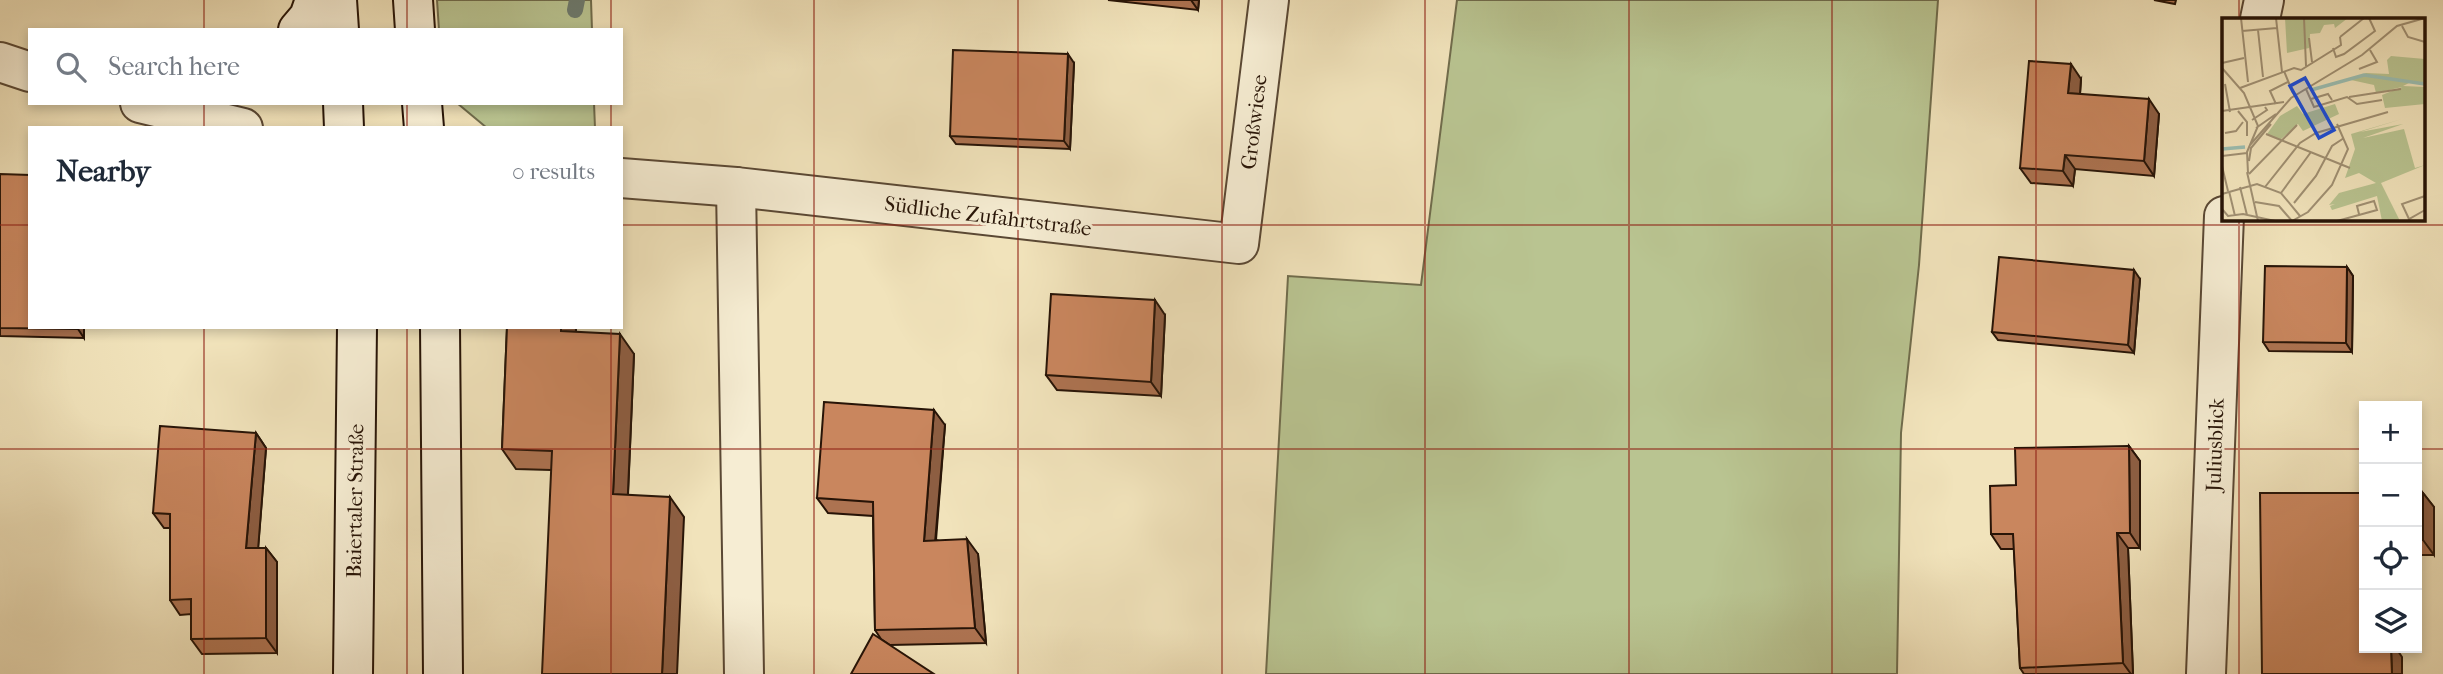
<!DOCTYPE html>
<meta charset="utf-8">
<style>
body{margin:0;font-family:"IM FELL French Canon",serif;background:#f6f6f7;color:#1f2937}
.controls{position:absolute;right:21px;bottom:21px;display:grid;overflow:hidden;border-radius:0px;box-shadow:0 4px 10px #0003}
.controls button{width:63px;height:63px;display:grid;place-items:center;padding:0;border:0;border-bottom:2px solid #e0e1e3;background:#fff;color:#1f2937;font:35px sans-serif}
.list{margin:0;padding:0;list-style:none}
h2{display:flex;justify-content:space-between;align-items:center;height:91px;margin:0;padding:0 28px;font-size:30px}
h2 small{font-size:23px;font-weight:400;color:#747a83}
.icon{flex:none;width:38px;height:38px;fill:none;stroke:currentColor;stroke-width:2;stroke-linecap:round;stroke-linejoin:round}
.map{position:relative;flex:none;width:2443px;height:674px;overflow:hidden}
.search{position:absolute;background:#fff;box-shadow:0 4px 10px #0003;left:28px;top:28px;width:595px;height:77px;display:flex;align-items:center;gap:18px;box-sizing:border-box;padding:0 24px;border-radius:0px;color:#747a83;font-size:26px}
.panel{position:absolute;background:#fff;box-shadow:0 4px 10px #0003;left:28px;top:126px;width:595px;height:203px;border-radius:0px}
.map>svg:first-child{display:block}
.green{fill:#b9c491;stroke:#706c4c;stroke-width:2}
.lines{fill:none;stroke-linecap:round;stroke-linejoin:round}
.stream{stroke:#6d7a6e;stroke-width:16}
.minor-casing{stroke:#5a4834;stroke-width:42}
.secondary-casing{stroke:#271407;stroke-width:42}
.minor{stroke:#f6edd3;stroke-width:38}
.secondary{stroke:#f6edd3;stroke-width:38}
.wall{fill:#ad7351;stroke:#271407;stroke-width:2}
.shaded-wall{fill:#8d5e42;stroke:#271407;stroke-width:2}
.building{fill:#c9865e;stroke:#271407;stroke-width:2}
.grid{fill:none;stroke:#8f2418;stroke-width:2;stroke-opacity:0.55}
.labels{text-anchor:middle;stroke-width:6;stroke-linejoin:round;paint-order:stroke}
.street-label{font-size:21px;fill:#271407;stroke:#f6edd3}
.inset-river{fill:none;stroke:#9bbeb2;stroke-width:3.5}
.inset-road{fill:none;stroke:#a09073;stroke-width:2}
.view{fill:#1d4ed8;fill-opacity:0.15;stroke:#1d4ed8;stroke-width:3.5}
.inset-edge{fill:none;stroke:#271407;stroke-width:3.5}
</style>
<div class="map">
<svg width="2443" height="674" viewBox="0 0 2443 674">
<rect width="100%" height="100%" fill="#f1e3bb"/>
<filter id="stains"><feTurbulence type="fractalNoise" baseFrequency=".00286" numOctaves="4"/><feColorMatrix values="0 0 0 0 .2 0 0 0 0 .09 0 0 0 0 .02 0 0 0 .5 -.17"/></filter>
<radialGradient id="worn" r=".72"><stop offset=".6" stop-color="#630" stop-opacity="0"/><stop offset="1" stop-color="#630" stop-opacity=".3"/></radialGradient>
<g class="green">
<path d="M437,0H591L592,30H439Z"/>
<path d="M1457,0H1938L1919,265L1901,433L1897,674H1266L1288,276L1421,285Z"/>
<path d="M457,103H594L595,128H487Z"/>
</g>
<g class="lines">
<path class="stream" d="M575,10L577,0"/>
<g class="minor-casing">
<g id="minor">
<path d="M2260,19L2264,0"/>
<path d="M0,62L30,72"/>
<path d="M140,103L243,128"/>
<path d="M621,178L736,187L1239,244L1269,0"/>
<path d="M736,187L744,674"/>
<path d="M2206,674L2224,216"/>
</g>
</g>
<g class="secondary-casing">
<g id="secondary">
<path d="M337,0L339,30"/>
<path d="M413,0L415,30"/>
<path d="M298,30L309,17L315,0"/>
<path d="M343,103L344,128"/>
<path d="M422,103L424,128"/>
<path d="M440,327L443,674"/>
<path d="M353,674L357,327"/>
</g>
</g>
<use href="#minor" class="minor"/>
<use href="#secondary" class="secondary"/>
</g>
<g class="wall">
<path d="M1108,0H1199L1198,10Z"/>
<path d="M2154,0H2176L2175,4Z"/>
<path d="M1074,63L1070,149L956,144L950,136Z"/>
<path d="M2081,79L2080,94L2159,114L2154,176L2075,169L2073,186L2031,183L2020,168Z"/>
<path d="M0,174L30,327H84V338L0,336Z"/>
<path d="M2347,267L2353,276L2352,352L2269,351L2263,342Z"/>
<path d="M2140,279L2134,353L1998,340L1992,332Z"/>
<path d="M1165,315L1161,396L1057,390L1046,375Z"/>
<path d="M507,327H576V332L634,354L628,495L684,517L551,470L516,469L502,449Z"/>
<path d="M945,425L936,540L978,554L986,643L890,645L881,639L875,630L873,516L828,513L817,498Z"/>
<path d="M256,433L266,448L258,548H266L277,562V653L202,654L191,639V614L180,615L170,600V528H164L153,513Z"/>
<path d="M2129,446L2140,461V548H2128L2133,674H2024L2020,668L2014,549H2001L1991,534L2016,485Z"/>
<path d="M2417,493H2423L2434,507V555H2417Z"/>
</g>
<g class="shaded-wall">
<path d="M1191,0H1199L1198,10Z"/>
<path d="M1068,54L1074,63L1070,149L1064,141Z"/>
<path d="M2071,64L2081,79L2079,108L2068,93Z"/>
<path d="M2149,99L2159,114L2154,176L2144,161Z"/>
<path d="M2065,155L2075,169L2073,186L2063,171Z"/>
<path d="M2347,267L2353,276L2352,352L2346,343Z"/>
<path d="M2134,270L2140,279L2134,353L2128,345Z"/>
<path d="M1155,300L1165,315L1161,396L1151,382Z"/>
<path d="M78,327H84V338L78,329Z"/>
<path d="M561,327H576L575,352L561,331Z"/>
<path d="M620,334L634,354L627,514L613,494Z"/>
<path d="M934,410L945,425L934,555L924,541Z"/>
<path d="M256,433L266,448L257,563L246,548Z"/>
<path d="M2129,446L2140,461V548L2130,533Z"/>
<path d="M2423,493L2434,507V555L2423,540Z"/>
<path d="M670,497L684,517L677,674H662Z"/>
<path d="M2117,533L2128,548L2133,674H2131L2123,663Z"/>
<path d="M967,539L978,554L986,643L975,628Z"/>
<path d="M266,548L277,562V653L266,638Z"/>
<path d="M2391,648H2398V651L2402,657V674H2392Z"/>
</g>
<g class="building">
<path d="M953,50L1068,54L1064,141L950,136Z"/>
<path d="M2029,61L2071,64L2068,93L2149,99L2144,161L2065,155L2063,171L2020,168Z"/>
<path d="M0,174L30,175V327H78V329L0,328Z"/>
<path d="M1999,257L2134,270L2128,345L1992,332Z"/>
<path d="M2265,266L2347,267L2346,343L2263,342Z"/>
<path d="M1051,294L1155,300L1151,382L1046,375Z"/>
<path d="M507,327H561V331L620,334L613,494L670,497L662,674H542L552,451L502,449Z"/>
<path d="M824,402L934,410L924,541L967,539L975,628L875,630L873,502L817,498Z"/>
<path d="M160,426L256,433L246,548H266V638L191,639V599L170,600V514L153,513Z"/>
<path d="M2129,446L2130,533H2117L2123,663L2020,668L2013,534H1991L1990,486L2016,485L2015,448Z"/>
<path d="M2260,493H2364V648H2391L2392,674H2262Z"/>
<rect x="2417" y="493" width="6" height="47"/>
<path d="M873,634L934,674H851Z"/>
</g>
<path class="grid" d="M204,0V30M407,0V30M611,0V30M814,0V674M1018,0V674M1222,0V674M1425,0V674M1629,0V674M1832,0V674M2036,0V674M2239,0V19M204,103V128M407,103V128M611,103V128M2239,219V674M0,225H30M621,225H2443M204,327V674M407,327V674M611,327V674M0,449H2364M2417,449H2443"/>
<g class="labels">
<g class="street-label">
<text transform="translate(1254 122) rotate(-83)" y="7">Großwiese</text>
<text transform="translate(988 216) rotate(7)" y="7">Südliche Zufahrtstraße</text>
<text transform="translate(2215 445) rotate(-88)" y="7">Juliusblick</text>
<text transform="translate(355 501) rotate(-89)" y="7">Baiertaler Straße</text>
</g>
</g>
<g transform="translate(2222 18)">
<rect width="203" height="203" fill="#f1e3bb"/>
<path d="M63,0H126L113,10L112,6L102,7L98,15L88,16L87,30L65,35ZM169,38L203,41V65H187L181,68L203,69V86L163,90L160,77L180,69L154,75L152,67L129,62L144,55L167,56L165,42ZM113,86L117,96L81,113L76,106L58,122L45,116L58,98L75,88L81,96ZM180,101L138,114L181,106L141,120L182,111L193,150L203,147L159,165L178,203H160L155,178L110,192L108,188L113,186L107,187L117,175L154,165L137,155L123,160L133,131L129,116Z" fill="#b9c491"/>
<path class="inset-river" d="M89,72L142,57L203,66M0,131L23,129"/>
<path class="inset-road" d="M19,0L26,64M54,0L60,54M82,0L84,48M180,8L186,19L203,24M36,12L41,59M20,13L55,10M118,19L142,0M87,20L90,44M111,30L114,39L122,36L153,13L147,0M0,45L22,40M0,50L22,75L36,108L25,134L26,155M137,51L155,44L148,32M62,53L71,75M3,66L8,94M18,70L72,50L79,52L119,27L118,19M84,71L92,89L125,79L135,86L160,82M127,79L179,71M89,81L106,76L110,82M54,86L48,73L66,64M0,93L62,84M16,93L25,104V118M30,102L45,92L43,89M34,110L54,96M3,115L14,113L21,104M44,116L128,150M28,127L69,80L140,37L175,8L203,0M0,138L25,135M27,143L29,130L49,106M0,148L6,173M25,154L36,203M27,156L75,107M18,169L25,197M43,169L78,125L94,115L166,94M7,173L13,198M59,175L89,134M0,176L35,166L59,175L78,198M203,178L180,186L187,201L203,192M33,184L57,188L70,203M72,185L94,158L110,128L122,120M0,191L6,198L21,196L53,203M70,203L86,194L110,167L126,131L115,106M115,203L155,192L152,183L135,188L137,196"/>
<path class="view" d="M83,60L112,112L97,120L68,68Z"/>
<rect width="203" height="203" class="inset-edge"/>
</g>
<rect width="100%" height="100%" filter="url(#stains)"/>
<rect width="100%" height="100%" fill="url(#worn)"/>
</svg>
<div class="controls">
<button>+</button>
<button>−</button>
<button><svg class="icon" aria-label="locate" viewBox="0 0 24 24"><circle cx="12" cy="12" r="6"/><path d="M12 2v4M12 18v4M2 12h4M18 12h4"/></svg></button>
<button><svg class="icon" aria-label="layers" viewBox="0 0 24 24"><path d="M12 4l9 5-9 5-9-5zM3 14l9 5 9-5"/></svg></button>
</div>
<div class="search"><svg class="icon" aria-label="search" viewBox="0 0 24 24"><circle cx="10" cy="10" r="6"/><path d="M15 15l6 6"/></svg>Search here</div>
<section class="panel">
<h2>Nearby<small>0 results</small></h2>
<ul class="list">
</ul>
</section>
</div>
